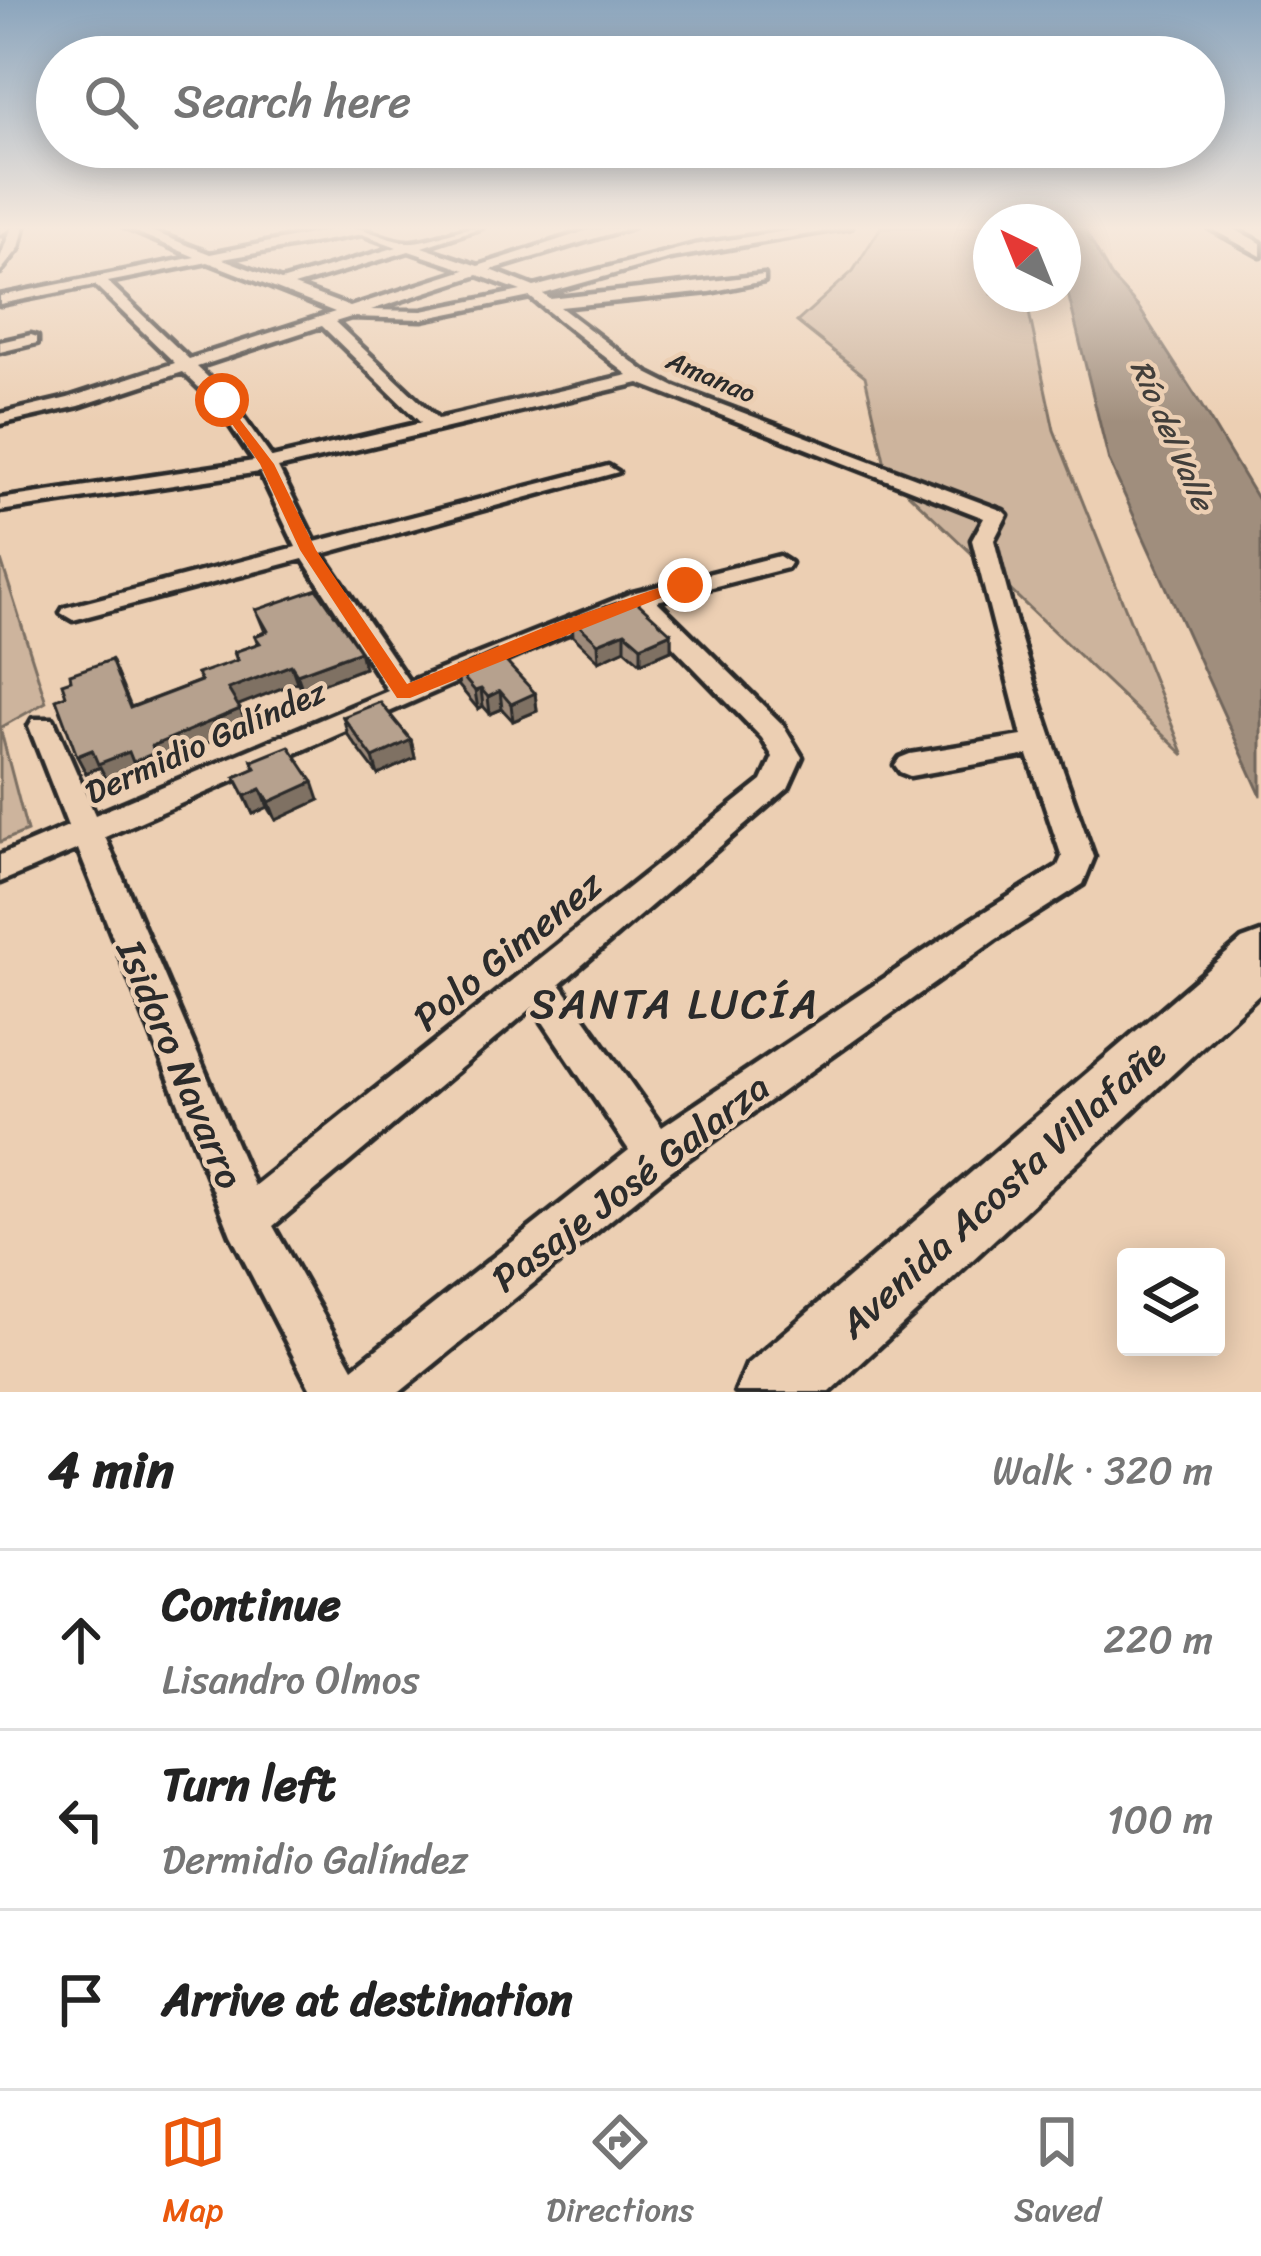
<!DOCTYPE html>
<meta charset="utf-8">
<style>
body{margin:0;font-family:Sriracha,sans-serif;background:#f2f2f2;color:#222}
.controls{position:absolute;right:36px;bottom:36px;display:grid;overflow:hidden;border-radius:12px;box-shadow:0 6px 30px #0003}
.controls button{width:108px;height:108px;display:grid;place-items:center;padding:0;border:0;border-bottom:3px solid #e0e0e0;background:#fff;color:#222;font:60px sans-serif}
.compass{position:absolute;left:973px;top:204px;width:108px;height:108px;border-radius:50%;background:#fff;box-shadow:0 6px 30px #0003;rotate:317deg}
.stop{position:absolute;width:36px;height:36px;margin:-27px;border:9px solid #ea580c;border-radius:50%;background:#fff}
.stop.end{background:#ea580c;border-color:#fff;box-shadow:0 3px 12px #0008}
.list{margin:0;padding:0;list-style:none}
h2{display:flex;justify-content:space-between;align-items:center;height:156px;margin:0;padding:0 48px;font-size:51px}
h2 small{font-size:39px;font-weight:400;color:#767676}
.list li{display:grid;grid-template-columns:78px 1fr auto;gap:36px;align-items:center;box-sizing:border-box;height:180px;padding:0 48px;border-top:3px solid #e0e0e0}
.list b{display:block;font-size:45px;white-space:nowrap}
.list p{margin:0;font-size:39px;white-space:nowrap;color:#767676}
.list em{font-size:39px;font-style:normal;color:#767676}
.icon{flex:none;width:66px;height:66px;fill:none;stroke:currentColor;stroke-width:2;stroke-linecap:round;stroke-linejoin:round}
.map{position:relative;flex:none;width:1261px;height:1392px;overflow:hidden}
.search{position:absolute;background:#fff;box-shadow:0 6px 30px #0003;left:36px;right:36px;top:36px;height:132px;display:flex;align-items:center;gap:30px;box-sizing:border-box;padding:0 42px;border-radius:66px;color:#767676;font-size:45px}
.sheet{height:696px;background:#fff}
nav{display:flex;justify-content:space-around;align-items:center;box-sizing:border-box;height:168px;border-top:3px solid #e0e0e0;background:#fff;font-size:33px;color:#767676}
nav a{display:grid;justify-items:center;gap:6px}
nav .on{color:#ea580c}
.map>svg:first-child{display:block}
.green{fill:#cdb49d;stroke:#7c7064;stroke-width:3}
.water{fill:#a08e7d;stroke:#71665c;stroke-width:3}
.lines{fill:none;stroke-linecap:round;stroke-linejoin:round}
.minor-casing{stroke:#2b2b2b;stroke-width:9}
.secondary-casing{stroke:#2b2b2b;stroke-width:9}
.primary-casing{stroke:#2b2b2b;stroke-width:9}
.minor{fill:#eccfb3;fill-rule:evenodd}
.secondary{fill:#eccfb3;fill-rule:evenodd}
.primary{fill:#eccfb3;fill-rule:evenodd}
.wall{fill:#9d8a7a;stroke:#2b2b2b;stroke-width:3}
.shaded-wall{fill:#7f7163;stroke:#2b2b2b;stroke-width:3}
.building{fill:#b6a18e;stroke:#2b2b2b;stroke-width:3}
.route{fill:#ea580c}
.labels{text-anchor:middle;stroke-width:9;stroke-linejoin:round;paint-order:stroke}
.far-street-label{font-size:27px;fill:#2b2b2b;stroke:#eccfb3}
.far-water-label{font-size:30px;font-style:italic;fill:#423f3b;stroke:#eccfb3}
.street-label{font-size:33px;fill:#2b2b2b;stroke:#eccfb3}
.near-street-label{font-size:39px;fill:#2b2b2b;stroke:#eccfb3}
.near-neighbourhood-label{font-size:42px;letter-spacing:3px;fill:#2b2b2b;stroke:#eccfb3}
</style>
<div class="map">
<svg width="1261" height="1392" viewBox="0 0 1261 1392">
<rect width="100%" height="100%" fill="#eccfb3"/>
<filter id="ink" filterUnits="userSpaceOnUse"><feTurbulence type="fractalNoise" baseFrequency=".00833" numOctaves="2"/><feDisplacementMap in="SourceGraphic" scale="24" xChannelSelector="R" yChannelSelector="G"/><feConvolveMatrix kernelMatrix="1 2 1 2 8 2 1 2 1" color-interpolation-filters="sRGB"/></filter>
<g filter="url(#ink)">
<g class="green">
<path d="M881,227H991V294H1025L1054,430L1184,755L887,473L865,376L797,322L853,271Z"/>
<path d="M0,557L46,702L0,728Z"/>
<path d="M0,728L27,831L0,842Z"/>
</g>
<path class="water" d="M1063,227H1083L1112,278L1139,308L1198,400L1261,505V796L1109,461L1063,273Z"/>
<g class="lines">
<g class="minor-casing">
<g id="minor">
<path d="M12,227H24L19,248L0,272V258Z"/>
<path d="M124,227H141L210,254L346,227C369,227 391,244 413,242C437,240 457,227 482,227L422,247L478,266L589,230L632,227L491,270L534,287L694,245L813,227H850L670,258L543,294L550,299L764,275V281L709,292L560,307L647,373L675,387L1003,511L1007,515L994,540C1020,648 1056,753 1094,857L1083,884L995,940L672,1170L400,1392H312L231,1235L78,849L0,882V855L68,826L29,726L33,719H53L95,815L388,691L303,559L73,620L61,613L64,608L296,547L260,472L0,511V499L254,461L216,404L183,372L79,406L0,424V414L68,398L175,363L95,285L0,304V296L195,257ZM362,234L397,247L281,281L223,259ZM409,251L465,270L350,307L294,286ZM208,262L335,312L189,359L108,282ZM478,275L521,291L422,311L371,310ZM530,297L628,375L438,419L335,322L351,317L422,319ZM322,326L421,423L272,458L228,396L197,367ZM639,383L984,518L972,540L1022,736L910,754L900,758L895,765L900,772L910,776L1028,755L1062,857L1058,866L971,920L662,1127L560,984L788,788L802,757L782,724L657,601L787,568L790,563L779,556L632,593L409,682L322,554L618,472L608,466L315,542L278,468ZM636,608L762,738L773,757L762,781L254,1186L105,837L566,634ZM533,1007L629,1150L353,1368L273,1226Z"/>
<path d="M31,335L37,337V343L0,352V342Z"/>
</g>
</g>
<g class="secondary-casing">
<path id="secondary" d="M1208,227H1230L1261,243V256Z"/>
</g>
<g class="primary-casing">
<g id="primary">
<path d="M0,227H12L0,234Z"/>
<path d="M1261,933V992L830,1392H736L747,1365L1242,940Z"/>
</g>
</g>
<use href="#minor" class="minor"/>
<use href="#secondary" class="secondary"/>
<use href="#primary" class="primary"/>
</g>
<g class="wall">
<path d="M256,610L360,651L364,668L303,691L297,682L238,705L247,726L160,763L164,770L142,779L137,769L108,782L100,767L86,773L77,756L66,695L111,660L131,707L200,681L237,661L234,652L258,644L255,636L265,632Z"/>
<path d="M572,619L671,633V650L641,663L625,649L599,661L573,636Z"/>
<path d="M456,669L535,693L537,711L513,721L502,709L490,714L483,706L478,709L459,686Z"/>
<path d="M343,717L411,740L415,758L378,775L348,735Z"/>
<path d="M252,761L319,800L276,820L268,807L253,814L235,777L255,769Z"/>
</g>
<g class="shaded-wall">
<path d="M625,632V649L599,661L598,643Z"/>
<path d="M671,633V650L641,663V646Z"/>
<path d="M360,651L364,668L303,691L297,674Z"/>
<path d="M291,665L297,682L234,707L228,689Z"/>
<path d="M481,689L483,706L478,709L475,691Z"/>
<path d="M500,691L502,709L490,714L488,697Z"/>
<path d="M535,693L537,711L513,721L511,704Z"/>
<path d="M240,709L247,726L160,763L152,746Z"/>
<path d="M411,740L415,758L378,775L373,758Z"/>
<path d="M92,750L155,753L164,770L142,779L137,769L108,782L100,767L86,773L77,756Z"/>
<path d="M313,782L319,800L276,820L269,802Z"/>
<path d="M261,789L268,807L253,814L245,796Z"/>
</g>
<g class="building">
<path d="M317,589L360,651L297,674L291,665L228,689L240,709L152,746L155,753L133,762L129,752L98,764L92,750L77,756L56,699L66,695L62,683L71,680L70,674L111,660L130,708L201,681L197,674L238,660L234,652L260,643L255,636L268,631L256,610Z"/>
<path d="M622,601L637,602L671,633L641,646L625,632L598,643L572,619Z"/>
<path d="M496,651L535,693L511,704L500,691L488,697L481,689L475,691L456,669Z"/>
<path d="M380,702L411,740L373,758L343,717Z"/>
<path d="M289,746L313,782L269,802L261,789L245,796L235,777L256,768L252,761Z"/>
</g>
</g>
<linearGradient id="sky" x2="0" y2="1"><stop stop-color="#8ba5bd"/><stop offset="0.54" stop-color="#f6e9dd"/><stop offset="1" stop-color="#f6e9dd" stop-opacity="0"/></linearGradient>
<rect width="1261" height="422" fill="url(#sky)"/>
<path class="route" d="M222,396L274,464L316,550L407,684L550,625L679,581L693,585L410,698H397L300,550L260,464L215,400Z"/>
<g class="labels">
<g class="far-street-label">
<text transform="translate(711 377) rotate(23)" y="9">Amanao</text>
</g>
<g class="far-water-label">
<text transform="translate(1172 435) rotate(66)" y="10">Río del Valle</text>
</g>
<g class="street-label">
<text transform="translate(205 741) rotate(-24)" y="12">Dermidio Galíndez</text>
</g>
<g class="near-street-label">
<text transform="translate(507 950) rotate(-39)" y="14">Polo Gimenez</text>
<text transform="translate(181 1064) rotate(67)" y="14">Isidoro Navarro</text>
<text transform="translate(630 1182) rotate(-37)" y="14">Pasaje José Galarza</text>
<text transform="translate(1002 1188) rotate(-42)" y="14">Avenida Acosta Villafañe</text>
</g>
<g class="near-neighbourhood-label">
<text x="675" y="1018">SANTA LUCÍA</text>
</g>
</g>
</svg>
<div class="controls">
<button><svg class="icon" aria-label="layers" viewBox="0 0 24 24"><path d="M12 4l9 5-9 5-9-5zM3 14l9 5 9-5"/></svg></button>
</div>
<svg class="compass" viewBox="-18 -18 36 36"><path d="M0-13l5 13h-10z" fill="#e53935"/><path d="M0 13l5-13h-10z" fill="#767676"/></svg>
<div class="stop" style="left:222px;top:400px"></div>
<div class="stop end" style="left:685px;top:585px"></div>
<div class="search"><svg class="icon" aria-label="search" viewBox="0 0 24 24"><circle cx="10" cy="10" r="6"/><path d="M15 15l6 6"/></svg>Search here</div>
</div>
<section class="sheet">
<h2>4 min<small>Walk · 320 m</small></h2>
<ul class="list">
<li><svg class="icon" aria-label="ahead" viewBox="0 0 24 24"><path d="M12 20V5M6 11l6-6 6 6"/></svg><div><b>Continue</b><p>Lisandro Olmos</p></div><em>220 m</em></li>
<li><svg class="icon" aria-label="left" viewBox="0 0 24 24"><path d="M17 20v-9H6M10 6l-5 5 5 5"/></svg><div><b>Turn left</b><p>Dermidio Galíndez</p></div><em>100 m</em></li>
<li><svg class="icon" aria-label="arrive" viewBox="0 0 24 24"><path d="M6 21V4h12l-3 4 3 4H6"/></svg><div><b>Arrive at destination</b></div></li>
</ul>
</section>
<nav>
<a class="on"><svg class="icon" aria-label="map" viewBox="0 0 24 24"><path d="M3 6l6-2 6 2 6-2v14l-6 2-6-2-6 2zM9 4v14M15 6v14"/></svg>Map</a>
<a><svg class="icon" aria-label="directions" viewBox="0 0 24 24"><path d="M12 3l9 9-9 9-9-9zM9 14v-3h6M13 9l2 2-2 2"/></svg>Directions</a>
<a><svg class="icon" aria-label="saved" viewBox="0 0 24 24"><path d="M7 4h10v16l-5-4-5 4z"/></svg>Saved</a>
</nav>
